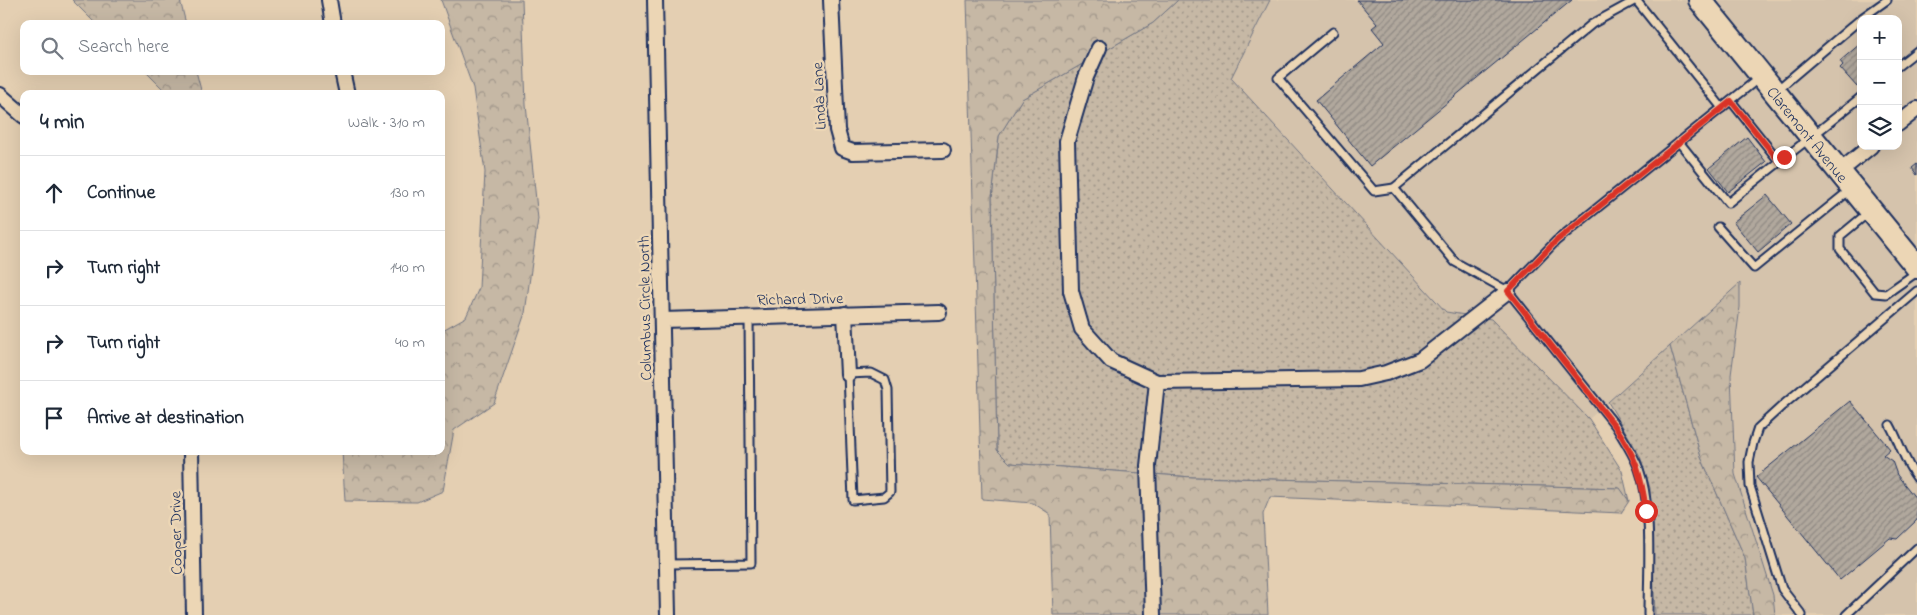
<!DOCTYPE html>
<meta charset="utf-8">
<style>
body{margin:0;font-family:"Indie Flower",sans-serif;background:#f2f2f3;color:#1f2937}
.controls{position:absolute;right:15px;top:15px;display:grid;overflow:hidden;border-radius:10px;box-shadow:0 5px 20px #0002}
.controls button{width:45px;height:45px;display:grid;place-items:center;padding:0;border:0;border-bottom:1px solid #e0e1e3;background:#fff;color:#1f2937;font:25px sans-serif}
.stop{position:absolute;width:15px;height:15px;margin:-11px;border:4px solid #d93025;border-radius:50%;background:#fff}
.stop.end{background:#d93025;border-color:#fff;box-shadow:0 1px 5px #0008}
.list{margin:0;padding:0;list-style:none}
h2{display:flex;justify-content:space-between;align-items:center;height:65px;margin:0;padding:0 20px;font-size:21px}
h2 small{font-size:16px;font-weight:400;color:#747a83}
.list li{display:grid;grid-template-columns:32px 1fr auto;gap:15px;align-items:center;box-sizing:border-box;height:75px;padding:0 20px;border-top:1px solid #e0e1e3}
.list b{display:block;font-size:19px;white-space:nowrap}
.list em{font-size:16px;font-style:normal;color:#747a83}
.icon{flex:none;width:28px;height:28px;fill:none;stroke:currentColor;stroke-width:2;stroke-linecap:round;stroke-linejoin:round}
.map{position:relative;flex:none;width:1917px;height:615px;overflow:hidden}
.search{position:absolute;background:#fff;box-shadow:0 5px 20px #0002;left:20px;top:20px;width:425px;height:55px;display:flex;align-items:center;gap:12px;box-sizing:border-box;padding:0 18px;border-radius:10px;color:#747a83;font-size:19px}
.panel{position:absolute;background:#fff;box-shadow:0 5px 20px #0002;left:20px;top:90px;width:425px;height:365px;border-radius:10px}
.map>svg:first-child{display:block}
.built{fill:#d5c3ac;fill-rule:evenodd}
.grass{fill:url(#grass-dots);stroke:#707482}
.forest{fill:url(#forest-crowns);stroke:#707482}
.building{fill:url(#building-hatch);stroke:#1b2f5e}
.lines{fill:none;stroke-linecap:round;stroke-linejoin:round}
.service-casing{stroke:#1b2f5e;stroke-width:11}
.minor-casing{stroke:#1b2f5e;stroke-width:18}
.primary-casing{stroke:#1b2f5e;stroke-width:26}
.service{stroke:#ecd6b5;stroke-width:7}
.minor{stroke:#ecd6b5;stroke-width:14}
.primary{stroke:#ecd6b5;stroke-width:22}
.route{stroke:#d93025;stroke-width:6}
.labels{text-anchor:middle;stroke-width:5;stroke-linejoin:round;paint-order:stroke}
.street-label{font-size:16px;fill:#1b2f5e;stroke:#ecd6b5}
</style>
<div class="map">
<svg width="1917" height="615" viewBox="0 0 1917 615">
<defs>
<pattern id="grass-dots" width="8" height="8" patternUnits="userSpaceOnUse" patternTransform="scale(1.25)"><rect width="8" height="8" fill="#c6b8a5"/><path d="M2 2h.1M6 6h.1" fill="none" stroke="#a0968a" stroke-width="1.8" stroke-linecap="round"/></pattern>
<pattern id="forest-crowns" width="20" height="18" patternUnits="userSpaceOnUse" patternTransform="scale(1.25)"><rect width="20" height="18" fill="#c6b8a5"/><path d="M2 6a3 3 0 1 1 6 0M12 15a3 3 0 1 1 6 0" fill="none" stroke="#a0968a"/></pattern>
<pattern id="building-hatch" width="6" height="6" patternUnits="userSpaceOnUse" patternTransform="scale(1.25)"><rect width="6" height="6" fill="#b1a89d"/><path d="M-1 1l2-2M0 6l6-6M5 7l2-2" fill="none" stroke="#8f8983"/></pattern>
</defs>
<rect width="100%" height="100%" fill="#e4cfb2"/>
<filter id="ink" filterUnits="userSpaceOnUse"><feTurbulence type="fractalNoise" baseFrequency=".02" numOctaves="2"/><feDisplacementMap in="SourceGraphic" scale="10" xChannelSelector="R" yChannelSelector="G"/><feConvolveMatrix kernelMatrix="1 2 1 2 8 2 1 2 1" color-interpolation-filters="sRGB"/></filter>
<g filter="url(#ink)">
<path class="built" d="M1270,0H1917V615H1775L1773,595L1735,474L1731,375L1740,307V284L1589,419L1491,319L1446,312L1230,78ZM1861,19H1898V146H1861Z"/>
<g class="grass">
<path d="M1178,0H1270L1231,78L1446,312L1491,319L1589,419L1622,471L1629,501L1619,488L1192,477L1010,463L997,450L992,198L999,136L1022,99L1153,23Z"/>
<path d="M1670,346L1701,457L1745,558L1753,615H1655L1650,488L1640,456L1608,402Z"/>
</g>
<g class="forest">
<path d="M72,0H180L186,24H96Z"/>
<path d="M441,0H522L526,105L538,219L525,313L494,403L454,430L443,491L417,502L345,501L342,451H441V331L466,317L479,288L485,172L473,88Z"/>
<path d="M967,0H1178L1153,23L1022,99L999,136L992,198L997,450L1010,463L1192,477L1620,488L1629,501L1621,513L1270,497L1263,514L1268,615H1053L1050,514L1033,503L982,499Z"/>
<path d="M145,71H196L202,94H168Z"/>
<path d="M1740,283V307L1731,375L1735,474L1773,595L1775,615H1753L1745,558L1701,457L1670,346Z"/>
</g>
<g class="building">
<path d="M1357,0H1572L1370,166L1316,100L1384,43L1372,28L1377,24Z"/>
<path d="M1861,43V84L1857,87L1840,68L1843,65L1840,61Z"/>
<path d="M1747,137L1766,162L1728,192L1709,168Z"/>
<path d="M1917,164V175L1912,168Z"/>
<path d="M1767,195L1791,224L1758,252L1733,222Z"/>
<path d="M1850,401L1890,449L1883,455L1892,461L1897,475L1917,500V520L1897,539L1890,538L1840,580L1756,477Z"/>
</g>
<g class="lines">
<g class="service-casing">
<g id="service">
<path d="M1333,32L1278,78L1374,191L1394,188"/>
<path d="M1898,66L1917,51"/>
<path d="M1777,90L1863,17L1887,0"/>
<path d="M1731,101L1779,161"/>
<path d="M1679,142L1728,203C1772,167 1817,133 1861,97"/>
<path d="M1869,212L1840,236V249L1875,293L1886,294L1917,272"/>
<path d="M1718,227L1754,268L1850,190"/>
<path d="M1508,291L1556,241L1759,78"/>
<path d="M871,373L885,380L888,390L890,492L884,497L853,500L848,374Z"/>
<path d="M1890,425C1900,443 1905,463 1917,478"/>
<path d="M667,564L751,563L749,317"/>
<path d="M1648,615C1648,573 1653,508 1639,469C1633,453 1624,440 1615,425L1508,291L1455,262L1394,188L1592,24L1636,0L1722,108"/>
<path d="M1802,615L1782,589L1750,486L1749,462L1753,443L1758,428L1782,406L1917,291"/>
<path d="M1846,615L1917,548"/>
</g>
</g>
<g class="minor-casing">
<g id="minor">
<path d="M329,0L333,24"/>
<path d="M655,0L668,615"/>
<path d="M831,0L837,130L842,148L853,152L943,150"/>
<path d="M1099,48L1086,77L1067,141L1071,291L1082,329L1111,361L1157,382L1148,466L1153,615"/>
<path d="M342,71L347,94"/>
<path d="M0,95L24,116"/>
<path d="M1898,124L1917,109"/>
<path d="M1839,172L1871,146"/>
<path d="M845,314L848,374"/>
<path d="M662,320L939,312"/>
<path d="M1157,382L1359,379L1386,373L1420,360L1508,291"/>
<path d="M191,451L194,615"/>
</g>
</g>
<g class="primary-casing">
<path id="primary" d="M1700,0L1917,267"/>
</g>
<use href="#service" class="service"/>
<use href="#minor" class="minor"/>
<use href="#primary" class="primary"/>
</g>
</g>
<g class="lines" filter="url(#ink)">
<path class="route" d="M1646,511C1641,474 1636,457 1615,426L1508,291L1556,241L1731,101L1779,161L1784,157"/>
</g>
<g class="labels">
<g class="street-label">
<text transform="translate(818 96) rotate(-93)" y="6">Linda Lane</text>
<text transform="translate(1808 134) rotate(51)" y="6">Claremont Avenue</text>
<text transform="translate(800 298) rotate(-1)" y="6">Richard Drive</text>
<text transform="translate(644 308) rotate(-91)" y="6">Columbus Circle North</text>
<text transform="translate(175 533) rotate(-91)" y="6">Cooper Drive</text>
</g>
</g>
</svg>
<div class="controls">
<button>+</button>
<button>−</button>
<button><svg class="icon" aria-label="layers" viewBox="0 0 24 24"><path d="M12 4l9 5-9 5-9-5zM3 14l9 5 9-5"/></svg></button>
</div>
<div class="stop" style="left:1646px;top:511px"></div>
<div class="stop end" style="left:1784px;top:157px"></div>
<div class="search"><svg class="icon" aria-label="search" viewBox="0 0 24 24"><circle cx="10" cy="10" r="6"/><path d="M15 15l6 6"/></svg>Search here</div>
<section class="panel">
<h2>4 min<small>Walk · 310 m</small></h2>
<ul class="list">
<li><svg class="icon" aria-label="ahead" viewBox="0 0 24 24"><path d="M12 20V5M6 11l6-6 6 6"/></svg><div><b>Continue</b></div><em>130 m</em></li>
<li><svg class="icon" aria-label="right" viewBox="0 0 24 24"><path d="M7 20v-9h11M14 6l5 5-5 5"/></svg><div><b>Turn right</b></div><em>140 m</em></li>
<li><svg class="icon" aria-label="right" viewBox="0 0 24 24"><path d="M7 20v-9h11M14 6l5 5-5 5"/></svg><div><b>Turn right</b></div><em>40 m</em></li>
<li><svg class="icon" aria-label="arrive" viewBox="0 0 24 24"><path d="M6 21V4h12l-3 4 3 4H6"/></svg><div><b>Arrive at destination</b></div></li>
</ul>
</section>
</div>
